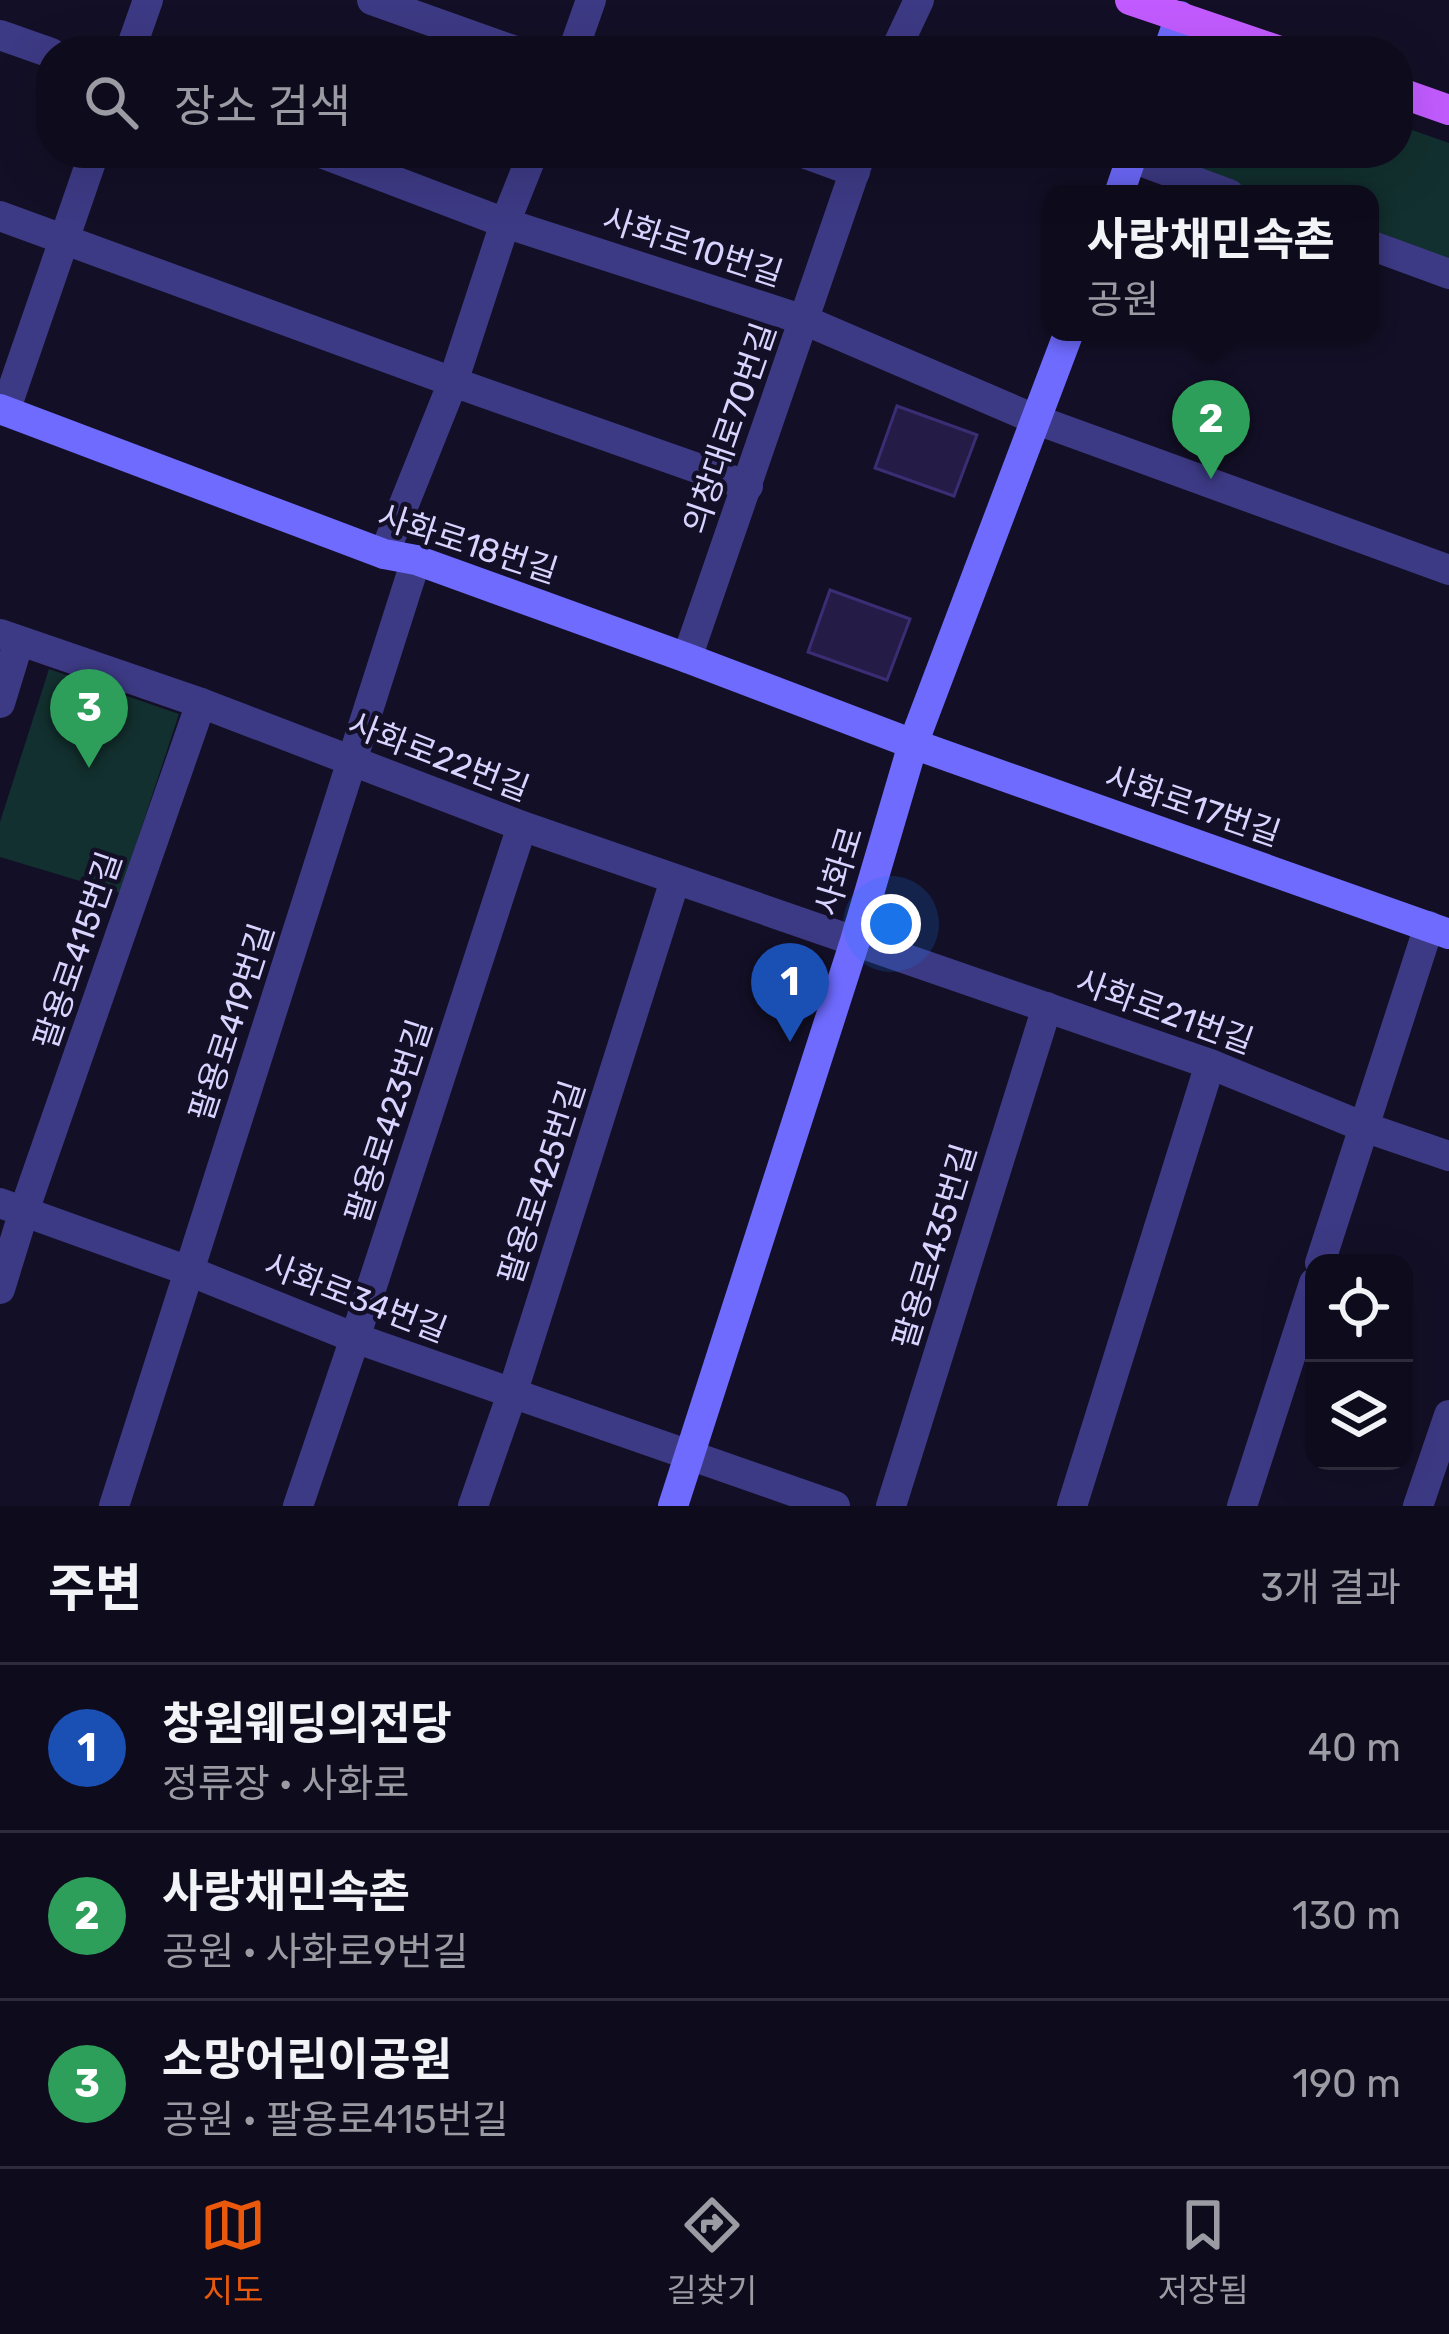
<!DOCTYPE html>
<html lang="ko">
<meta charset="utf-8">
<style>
body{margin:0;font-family:Rubik,"Noto Sans KR",sans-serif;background:#171425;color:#f1f3f6}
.controls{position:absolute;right:36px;bottom:36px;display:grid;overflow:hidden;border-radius:24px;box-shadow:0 12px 48px #0002}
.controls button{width:108px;height:108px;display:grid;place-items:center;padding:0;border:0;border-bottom:3px solid #2e2b3b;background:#0e0b1c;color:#f1f3f6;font:60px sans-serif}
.you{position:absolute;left:891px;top:924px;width:42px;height:42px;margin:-30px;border:9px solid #fff;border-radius:50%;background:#1a73e8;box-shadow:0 0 0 18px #1a73e833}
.badge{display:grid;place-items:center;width:78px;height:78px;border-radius:50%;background:#ea580c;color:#fff;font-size:39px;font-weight:700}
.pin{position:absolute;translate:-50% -99px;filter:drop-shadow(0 3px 6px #0008)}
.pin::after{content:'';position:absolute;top:63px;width:42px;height:36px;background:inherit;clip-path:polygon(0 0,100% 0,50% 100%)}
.popup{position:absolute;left:1043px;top:185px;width:336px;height:156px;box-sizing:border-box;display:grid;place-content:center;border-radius:24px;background:#0e0b1c;filter:drop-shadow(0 3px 9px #0005);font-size:39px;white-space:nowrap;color:#9b9ba3}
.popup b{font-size:45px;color:#f1f3f6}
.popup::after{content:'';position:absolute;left:50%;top:100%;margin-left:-24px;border:24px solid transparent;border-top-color:#0e0b1c}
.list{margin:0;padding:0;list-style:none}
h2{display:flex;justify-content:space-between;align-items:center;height:156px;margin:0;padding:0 48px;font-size:51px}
h2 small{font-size:39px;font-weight:400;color:#9b9ba3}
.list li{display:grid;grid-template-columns:78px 1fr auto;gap:36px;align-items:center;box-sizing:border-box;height:168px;padding:0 48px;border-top:3px solid #2e2b3b}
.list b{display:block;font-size:45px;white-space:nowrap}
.list p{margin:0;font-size:39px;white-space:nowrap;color:#9b9ba3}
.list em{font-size:39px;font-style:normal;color:#9b9ba3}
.icon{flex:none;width:66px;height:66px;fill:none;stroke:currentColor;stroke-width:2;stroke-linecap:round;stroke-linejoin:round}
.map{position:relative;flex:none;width:1449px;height:1506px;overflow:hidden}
.search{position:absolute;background:#0e0b1c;box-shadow:0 12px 48px #0002;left:36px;right:36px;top:36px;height:132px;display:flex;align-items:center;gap:30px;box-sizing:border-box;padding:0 42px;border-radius:48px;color:#9b9ba3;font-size:45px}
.sheet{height:660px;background:#0e0b1c}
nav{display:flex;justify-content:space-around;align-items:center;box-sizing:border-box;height:168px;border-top:3px solid #2e2b3b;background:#0e0b1c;font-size:33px;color:#9b9ba3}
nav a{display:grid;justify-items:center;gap:6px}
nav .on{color:#ea580c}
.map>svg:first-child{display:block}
.green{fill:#12302f}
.building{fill:#241b47;stroke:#3b2d73;stroke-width:3}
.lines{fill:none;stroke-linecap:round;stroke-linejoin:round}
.street{stroke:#3d3a85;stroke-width:30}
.secondary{stroke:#6f6bff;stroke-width:30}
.primary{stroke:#c25bff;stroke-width:30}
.labels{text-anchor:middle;stroke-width:9;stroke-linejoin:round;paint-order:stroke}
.street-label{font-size:33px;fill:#d9d4ff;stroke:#130f26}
</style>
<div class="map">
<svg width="1449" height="1506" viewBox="0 0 1449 1506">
<rect width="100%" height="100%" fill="#130f26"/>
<g class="green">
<path d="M1398,125L1449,143V267L1370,238V194H1250L1139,153H1398Z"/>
<path d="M49,669L179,714L120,893L0,857V822Z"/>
</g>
<g class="building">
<path d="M897,406L977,435L954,496L875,468Z"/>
<path d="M830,590L910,619L887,680L808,652Z"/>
</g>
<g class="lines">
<g class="street">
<path d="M372,0L515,51"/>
<path d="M0,35L51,53"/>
<path d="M130,51L148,0"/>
<path d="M573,51L591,0"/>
<path d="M895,51L919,0"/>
<path d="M321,153L505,223L804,320L1037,420L1449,570"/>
<path d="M803,153L855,172"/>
<path d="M1132,158L1229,194"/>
<path d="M0,216L453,382L748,486"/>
<path d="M1370,245L1449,274"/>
<path d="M5,411L94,153"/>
<path d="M384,554L453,382L505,223L533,153"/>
<path d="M0,634L201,703L522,826L1210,1064L1364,1127L1449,1156"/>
<path d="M687,658L861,153"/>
<path d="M0,703L19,641"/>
<path d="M0,1203L189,1271L355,1338L835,1506"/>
<path d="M1320,1263L1429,926"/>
<path d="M0,1289L24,1211L201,703"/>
<path d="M114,1506L416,560"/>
<path d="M298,1506L355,1338L522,826"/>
<path d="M473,1506L512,1394L675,880"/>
<path d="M891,1506L1047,1007"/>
<path d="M1072,1506L1210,1064"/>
<path d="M1242,1506L1314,1283"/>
<path d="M1418,1506L1449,1415"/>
</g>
<g class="secondary">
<path d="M1168,51L1180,16"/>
<path d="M1119,194L1133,153"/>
<path d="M0,409L384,554L416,560L687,658L913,744L1449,934"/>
<path d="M673,1506L855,941L913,744L1069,332"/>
</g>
<g class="primary">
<path d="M1130,0L1280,51"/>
<path d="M1398,92L1449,110"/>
</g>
</g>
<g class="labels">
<g class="street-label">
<text transform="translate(693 246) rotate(18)" y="12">사화로10번길</text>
<text transform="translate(729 428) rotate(-71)" y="12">의창대로70번길</text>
<text transform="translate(468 543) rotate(18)" y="12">사화로18번길</text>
<text transform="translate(439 756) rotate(21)" y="12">사화로22번길</text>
<text transform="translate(1193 805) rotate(19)" y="12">사화로17번길</text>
<text transform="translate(838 871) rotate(-73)" y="12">사화로</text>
<text transform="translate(77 950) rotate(-71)" y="12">팔용로415번길</text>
<text transform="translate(1165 1011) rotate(20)" y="12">사화로21번길</text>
<text transform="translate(231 1022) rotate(-72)" y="12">팔용로419번길</text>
<text transform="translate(388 1121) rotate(-72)" y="12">팔용로423번길</text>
<text transform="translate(541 1182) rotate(-72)" y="12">팔용로425번길</text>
<text transform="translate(934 1246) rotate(-73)" y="12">팔용로435번길</text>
<text transform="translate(356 1297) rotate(21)" y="12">사화로34번길</text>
</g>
</g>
</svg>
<div class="controls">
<button><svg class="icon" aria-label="locate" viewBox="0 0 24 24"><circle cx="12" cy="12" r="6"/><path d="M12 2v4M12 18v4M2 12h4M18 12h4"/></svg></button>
<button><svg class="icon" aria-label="layers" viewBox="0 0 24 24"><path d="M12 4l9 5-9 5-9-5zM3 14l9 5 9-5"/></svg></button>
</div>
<div class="you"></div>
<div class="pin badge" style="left:790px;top:1042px;background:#1a4fb4">1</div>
<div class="pin badge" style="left:1211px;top:479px;background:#2e9e5b">2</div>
<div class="popup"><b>사랑채민속촌</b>공원</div>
<div class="pin badge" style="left:89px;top:768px;background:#2e9e5b">3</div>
<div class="search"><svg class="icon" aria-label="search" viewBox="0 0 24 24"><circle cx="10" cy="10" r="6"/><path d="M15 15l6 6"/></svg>장소 검색</div>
</div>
<section class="sheet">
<h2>주변<small>3개 결과</small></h2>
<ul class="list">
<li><span class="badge" style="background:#1a4fb4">1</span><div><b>창원웨딩의전당</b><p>정류장 · 사화로</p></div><em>40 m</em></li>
<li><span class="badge" style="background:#2e9e5b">2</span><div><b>사랑채민속촌</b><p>공원 · 사화로9번길</p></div><em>130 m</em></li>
<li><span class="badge" style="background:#2e9e5b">3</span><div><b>소망어린이공원</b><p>공원 · 팔용로415번길</p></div><em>190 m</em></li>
</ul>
</section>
<nav>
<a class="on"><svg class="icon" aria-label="map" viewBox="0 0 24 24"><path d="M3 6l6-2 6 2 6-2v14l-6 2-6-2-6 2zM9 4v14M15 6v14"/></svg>지도</a>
<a><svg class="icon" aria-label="directions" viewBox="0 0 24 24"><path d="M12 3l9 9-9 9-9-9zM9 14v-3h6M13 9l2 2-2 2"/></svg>길찾기</a>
<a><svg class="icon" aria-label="saved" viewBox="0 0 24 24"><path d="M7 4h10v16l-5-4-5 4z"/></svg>저장됨</a>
</nav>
